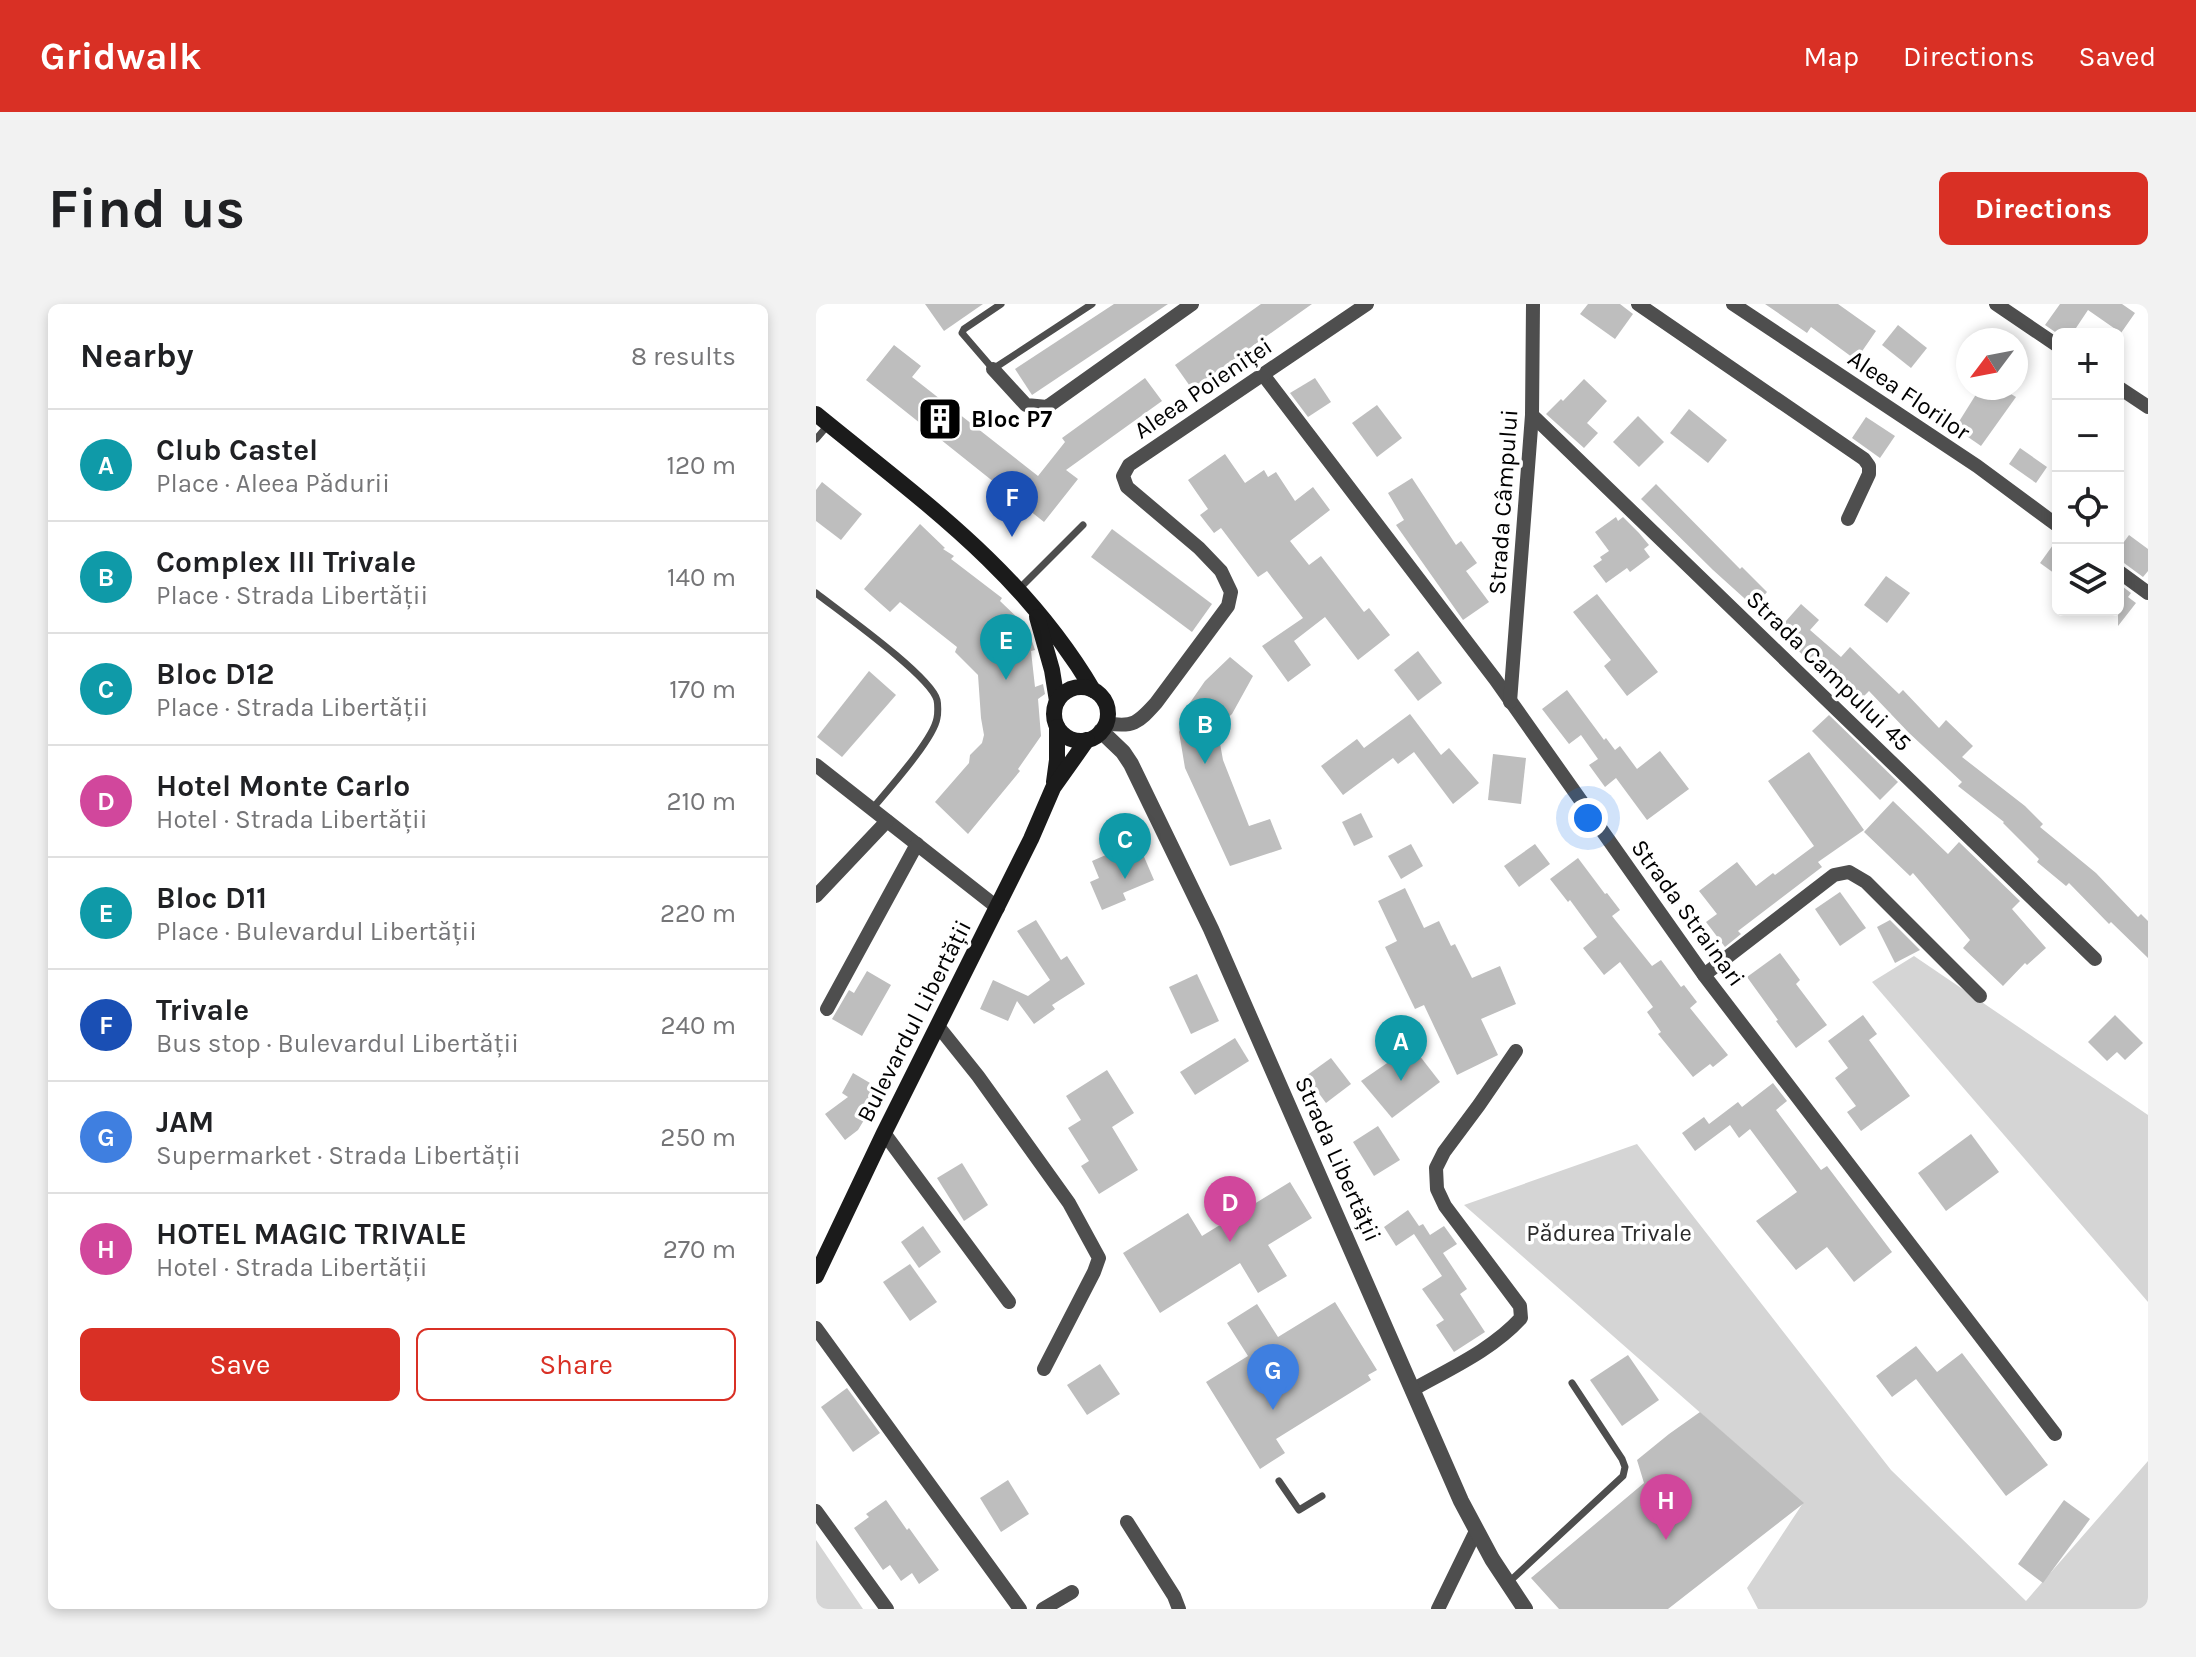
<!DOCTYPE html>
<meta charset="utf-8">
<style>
body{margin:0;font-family:Karla,sans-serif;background:#f2f2f2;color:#202124}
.controls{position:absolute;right:24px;top:24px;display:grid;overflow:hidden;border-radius:12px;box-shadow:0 4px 12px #0003}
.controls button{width:72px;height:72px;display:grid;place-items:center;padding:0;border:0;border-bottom:2px solid #e0e0e0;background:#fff;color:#202124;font:40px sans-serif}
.compass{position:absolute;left:1140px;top:24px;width:72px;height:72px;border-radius:50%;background:#fff;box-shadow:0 4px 12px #0003;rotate:238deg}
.you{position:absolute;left:772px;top:514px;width:28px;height:28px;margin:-20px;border:6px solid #fff;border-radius:50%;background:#1a73e8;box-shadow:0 0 0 12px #1a73e833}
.badge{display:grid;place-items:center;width:52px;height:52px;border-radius:50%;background:#d93025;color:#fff;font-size:26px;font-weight:700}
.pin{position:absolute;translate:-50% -66px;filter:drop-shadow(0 2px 4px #0008)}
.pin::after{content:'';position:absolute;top:42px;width:28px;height:24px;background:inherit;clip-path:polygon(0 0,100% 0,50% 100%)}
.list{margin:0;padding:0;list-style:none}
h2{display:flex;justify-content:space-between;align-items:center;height:104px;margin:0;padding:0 32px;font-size:34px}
h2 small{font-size:26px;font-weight:400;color:#757577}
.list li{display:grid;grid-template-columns:52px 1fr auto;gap:24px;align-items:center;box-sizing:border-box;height:112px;padding:0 32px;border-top:2px solid #e0e0e0}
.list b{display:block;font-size:30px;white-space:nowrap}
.list p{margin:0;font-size:26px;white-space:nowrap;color:#757577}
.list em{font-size:26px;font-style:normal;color:#757577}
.actions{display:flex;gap:16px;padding:24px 32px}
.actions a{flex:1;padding:18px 0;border:2px solid #d93025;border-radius:12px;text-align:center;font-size:28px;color:#d93025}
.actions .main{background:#d93025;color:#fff}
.icon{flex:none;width:44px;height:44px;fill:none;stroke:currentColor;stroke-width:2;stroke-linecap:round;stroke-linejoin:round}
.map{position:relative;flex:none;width:1332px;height:1305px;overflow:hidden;border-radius:12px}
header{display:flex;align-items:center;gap:48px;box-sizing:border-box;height:112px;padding:0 40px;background:#d93025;color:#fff}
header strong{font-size:38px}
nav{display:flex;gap:44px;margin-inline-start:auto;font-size:28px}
.intro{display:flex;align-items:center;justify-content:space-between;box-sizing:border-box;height:192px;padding:0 48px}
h1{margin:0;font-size:56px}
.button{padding:20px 36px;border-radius:12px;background:#d93025;color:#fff;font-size:28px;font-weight:700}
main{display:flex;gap:48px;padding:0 48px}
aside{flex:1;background:#fff;border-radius:12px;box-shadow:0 4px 12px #0003}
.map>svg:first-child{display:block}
.green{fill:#d5d5d5}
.building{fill:#bebebe}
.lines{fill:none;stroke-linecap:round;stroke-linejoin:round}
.service{stroke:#4e4e4e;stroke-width:7}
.minor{stroke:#4e4e4e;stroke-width:14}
.tertiary{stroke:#4e4e4e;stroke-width:16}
.secondary{stroke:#1b1b1b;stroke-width:16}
.labels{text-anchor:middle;stroke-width:7;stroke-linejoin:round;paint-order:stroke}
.street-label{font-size:24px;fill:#000;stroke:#fff}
.poi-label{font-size:24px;font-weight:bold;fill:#000;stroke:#fff;text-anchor:start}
.park-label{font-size:24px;fill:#2c2c2c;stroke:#fff}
</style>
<header>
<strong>Gridwalk</strong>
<nav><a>Map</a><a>Directions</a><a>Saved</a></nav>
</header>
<div class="intro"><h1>Find us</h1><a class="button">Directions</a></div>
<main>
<aside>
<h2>Nearby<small>8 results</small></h2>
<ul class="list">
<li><span class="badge" style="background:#0f9aa8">A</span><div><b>Club Castel</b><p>Place · Aleea Pădurii</p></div><em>120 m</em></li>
<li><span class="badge" style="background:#0f9aa8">B</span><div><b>Complex III Trivale</b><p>Place · Strada Libertății</p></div><em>140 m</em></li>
<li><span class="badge" style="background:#0f9aa8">C</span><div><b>Bloc D12</b><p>Place · Strada Libertății</p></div><em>170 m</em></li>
<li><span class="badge" style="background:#d1479c">D</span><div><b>Hotel Monte Carlo</b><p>Hotel · Strada Libertății</p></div><em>210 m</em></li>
<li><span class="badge" style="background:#0f9aa8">E</span><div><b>Bloc D11</b><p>Place · Bulevardul Libertății</p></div><em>220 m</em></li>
<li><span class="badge" style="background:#1a4fb4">F</span><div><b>Trivale</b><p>Bus stop · Bulevardul Libertății</p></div><em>240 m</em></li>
<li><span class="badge" style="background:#3f7fe0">G</span><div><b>JAM</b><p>Supermarket · Strada Libertății</p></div><em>250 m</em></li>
<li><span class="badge" style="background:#d1479c">H</span><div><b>HOTEL MAGIC TRIVALE</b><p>Hotel · Strada Libertății</p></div><em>270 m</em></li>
</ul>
<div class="actions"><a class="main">Save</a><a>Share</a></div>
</aside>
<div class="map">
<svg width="1332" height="1305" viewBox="0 0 1332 1305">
<rect width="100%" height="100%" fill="#fff"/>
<g class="green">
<path d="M1098,652L1332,811V998L1056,678Z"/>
<path d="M821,840L1075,1166L1210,1297L1332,1157V1305H942L931,1284L987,1199L648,901Z"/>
<path d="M0,1236L47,1305H0Z"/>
</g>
<g class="building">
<path d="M109,0H167L128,27Z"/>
<path d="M298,0H352L216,91L199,65Z"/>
<path d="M445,0H496L376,85L359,61Z"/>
<path d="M772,0H804L817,10L799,35L764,10Z"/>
<path d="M949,0H1022L1060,27L1040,56L995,23L991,29Z"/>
<path d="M1244,0H1306L1319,9L1305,29L1272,6L1256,30H1242L1229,21Z"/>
<path d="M1082,21L1111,44L1095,64L1066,41Z"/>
<path d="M78,41L105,62L96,73L222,172L249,138L246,134L329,74L346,97L250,166L262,175L228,218L50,76Z"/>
<path d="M499,74L515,98L492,113L474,89Z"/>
<path d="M768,75L791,97L771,119L782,129L768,144L730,110L745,95L747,97Z"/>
<path d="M1164,84H1185L1200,93L1165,142L1139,124Z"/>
<path d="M561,101L586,134L561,153L536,119Z"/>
<path d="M873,105L911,136L892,159L854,129Z"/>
<path d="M822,112L848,138L823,163L797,138Z"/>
<path d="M1050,113L1079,132L1064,154L1036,134Z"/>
<path d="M1204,144L1231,163L1220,179L1193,160Z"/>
<path d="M409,150L429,179L448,166L452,173L460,168L479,197L497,183L514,206L474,237L493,261L505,252L548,308L553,304L574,331L542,356L509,313L478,337L495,361L472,378L446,342L487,314L451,267L442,273L405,224L398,229L384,211L392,205L372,176Z"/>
<path d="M596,174L640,241L645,237L661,259L650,267L673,298L647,316L580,221L588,216L572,189Z"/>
<path d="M6,178L46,210L25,236L0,217V186Z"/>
<path d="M840,180L924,265L926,263L951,288L938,303L897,266L825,195Z"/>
<path d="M800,213L802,217L807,213L823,229L833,241L828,245L834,253L814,268L811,264L790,279L777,262L786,256L784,253L793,247L779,228Z"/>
<path d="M104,220L129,244L127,245L138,252L135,255L186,294L184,297L205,317L213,328L219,346L215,347L219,383L227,380L229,390L222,395L225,432L202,465L204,467L152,530L119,498L153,459L154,451L166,439L168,431L165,414L162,371L139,348L141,343L84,298L74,308L48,285Z"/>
<path d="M296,225L396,300L376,328L275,253Z"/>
<path d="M1313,231L1332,245V267L1327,273L1308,259L1302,257V246Z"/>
<path d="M1242,234V272L1224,259Z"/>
<path d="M1070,272L1094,289L1071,319L1048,301Z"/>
<path d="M1302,279L1315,289L1312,293L1320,299L1302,322Z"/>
<path d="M781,290L842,368L811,392L788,362L795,356L757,308Z"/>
<path d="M985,300L1003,316L994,326L1025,353L1034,343L1083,390L1087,386L1123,424L1130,416L1157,442L1146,453L1209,502L1227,520L1224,523L1280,569L1322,613L1325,610L1332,617V654L1295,618L1293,620L1253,579L1250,582L1221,558L1223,555L1187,519L1188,518L1142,482L1146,478L1093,429L1053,387L1040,400L961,327Z"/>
<path d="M602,347L626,379L602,397L578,366Z"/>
<path d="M414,353L437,372L416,410L401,423L407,456L433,522L454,515L466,545L414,562L369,464L363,428L371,403L389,377Z"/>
<path d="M53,367L80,391L26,453L1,433Z"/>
<path d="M751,386L788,436L790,434L799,446L804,442L821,465L844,447L873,485L831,516L800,474L789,483L773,461L782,455L765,431L753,440L726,405Z"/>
<path d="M594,410L625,451L633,444L663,479L637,500L598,448L582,460L577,454L527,491L505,462L541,435L548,444Z"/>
<path d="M1013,411L1082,478L1064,496L996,427Z"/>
<path d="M993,448L1048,526L1002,558L1006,563L922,627L925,630L909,643L890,618L901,610L883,587L921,558L940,582L957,569L959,571L998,542L952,477Z"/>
<path d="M677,450L710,454L705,500L672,496Z"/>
<path d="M1077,497L1132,550L1143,538L1204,597L1196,605L1230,644L1211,661L1209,659L1187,682L1147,644L1154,636L1097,569L1094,572L1048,528Z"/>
<path d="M545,509L557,533L538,542L526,518Z"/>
<path d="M595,540L607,562L585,575L572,552Z"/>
<path d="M719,540L734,560L703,583L688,562Z"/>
<path d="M306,544L311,554L326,548L338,576L307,589L310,596L286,606L274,578L283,574L276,557Z"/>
<path d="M762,554L789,590L791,589L804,606L796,612L836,662L845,656L865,683L868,681L881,698L874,704L912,751L897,763L894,760L877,773L842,730L845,728L831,708L837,703L804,658L788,671L767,644L781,633L754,596L752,598L734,575Z"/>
<path d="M589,584L608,624L623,617L635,642L639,640L656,674L684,662L700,700L665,715L682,751L641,771L608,701L599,705L569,643L581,637L562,597Z"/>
<path d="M1024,588L1050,624L1024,642L999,605Z"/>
<path d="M220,616L245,656L251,652L269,680L236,701L239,705L218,720L201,697L192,717L164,705L177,676L212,692L234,676L201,627Z"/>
<path d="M1074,616L1104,646L1079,659L1061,623Z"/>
<path d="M964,649L984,676L980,680L1011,721L980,744L960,717L962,716L931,673Z"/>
<path d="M51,667L75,681L46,732L16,715L33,686L38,689Z"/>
<path d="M381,670L403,717L375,730L353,683Z"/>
<path d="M1047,711L1061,730L1053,736L1094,792L1045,827L1031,808L1040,802L1019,774L1032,764L1012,737Z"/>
<path d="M1299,711L1327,739L1309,756L1301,748L1291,757L1272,738Z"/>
<path d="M419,734L433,757L379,791L364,768Z"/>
<path d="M596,742L624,778L576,814L545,777Z"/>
<path d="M515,754L535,780L510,799L490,772Z"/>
<path d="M291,766L318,809L296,823L322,866L283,890L265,862L273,857L252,824L265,816L250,792Z"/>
<path d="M37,769L66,786L42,826L29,836L9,810L32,793L26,789Z"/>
<path d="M957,779L971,797L960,806L1005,866L1011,862L1076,948L1038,978L1011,943L980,966L940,917L981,888L934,825L923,834L914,821L879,847L866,829L888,813L893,820L922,798L926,803Z"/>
<path d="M562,822L584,856L558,872L537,838Z"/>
<path d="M1155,830L1183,868L1130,907L1102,869Z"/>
<path d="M146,859L172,901L148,917L121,874Z"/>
<path d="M474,878L496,914L452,941L471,972L442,989L424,959L344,1009L307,949L372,909L386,932Z"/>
<path d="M592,906L603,922L607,920L614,931L628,922L641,940L627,949L651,985L644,990L669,1028L638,1048L620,1021L628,1016L606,985L626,972L598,930L580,942L568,923Z"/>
<path d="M107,922L125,948L103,964L85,938Z"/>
<path d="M94,960L121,998L94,1017L67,978Z"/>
<path d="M519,998L561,1066L552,1071L555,1076L460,1135L469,1149L444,1165L390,1078L432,1052L411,1019L441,1000L462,1033Z"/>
<path d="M1100,1042L1121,1068L1146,1049L1232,1161L1190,1192L1100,1075L1076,1093L1060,1072Z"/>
<path d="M812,1051L843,1096L806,1122L774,1076Z"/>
<path d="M284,1060L304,1090L271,1111L251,1081Z"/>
<path d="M31,1084L64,1129L37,1148L5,1103Z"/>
<path d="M884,1108L988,1199L852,1305H743L715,1274L828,1179L821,1156L853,1130Z"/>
<path d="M192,1176L213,1210L185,1228L164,1194Z"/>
<path d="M70,1196L91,1226L93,1224L123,1266L103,1280L96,1269L85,1277L74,1261L67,1266L38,1224L53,1213L50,1210Z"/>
<path d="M1248,1196L1274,1215L1227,1279L1202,1260Z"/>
</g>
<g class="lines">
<g class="service">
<path d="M185,0L148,25L146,29L177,65L276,0"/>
<path d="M0,135L13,120"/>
<path d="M202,286L267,221"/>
<path d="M0,289C23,307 115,372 121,396C122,400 122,410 121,414C118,435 71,487 56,505"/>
<path d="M463,1177L483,1206L506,1192"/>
<path d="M693,1278L807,1172L809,1163L806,1155L756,1079"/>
</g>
<g class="minor">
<path d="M822,0L1048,155L1053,162V170L1032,215"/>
<path d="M917,0L1161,162L1242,222"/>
<path d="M1180,0L1242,42"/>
<path d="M177,65L210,101L231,103L376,0"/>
<path d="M448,72L679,375L888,671L1239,1130"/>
<path d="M1302,83L1332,103"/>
<path d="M716,111L1279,655"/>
<path d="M1302,267L1332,289"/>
<path d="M694,398L716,111L717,0"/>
<path d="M290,419C317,424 322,419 340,399L412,302L415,288L405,267L383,244L311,183L307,172L313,161L551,0"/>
<path d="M0,461L182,604"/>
<path d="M0,592L71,517"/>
<path d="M888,671L1018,571L1033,568L1050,578L1164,692"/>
<path d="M11,705L101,540"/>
<path d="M122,722L162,772L253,899L283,954L278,968L228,1065"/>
<path d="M68,829L193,998"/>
<path d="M0,1024L204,1305"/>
<path d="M596,1086C633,1065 676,1046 705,1014L704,1002L629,902L621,885L620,864L628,848L663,801L700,747"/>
<path d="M0,1207L71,1305"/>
<path d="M311,1218L358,1292L363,1305"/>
<path d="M227,1305L256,1288"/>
<path d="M622,1305L660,1227"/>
</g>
<path class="tertiary" d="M285,427L307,448L315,460L395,625L645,1197L676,1255L709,1305"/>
<g class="secondary">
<path d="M0,110C105,196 206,266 277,386"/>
<path d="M221,313L236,366L241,397"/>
<circle cx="265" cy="410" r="27"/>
<path d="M238,478L241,456V423"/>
<path d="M0,972L68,829L215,535L237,484L271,436"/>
</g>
</g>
<defs>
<g id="building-square" transform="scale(2.3)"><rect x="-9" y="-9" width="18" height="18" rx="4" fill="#000" stroke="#fff"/><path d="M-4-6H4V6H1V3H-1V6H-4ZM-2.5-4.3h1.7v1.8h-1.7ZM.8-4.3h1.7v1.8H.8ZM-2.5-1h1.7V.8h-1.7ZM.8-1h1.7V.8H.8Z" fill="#fff"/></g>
</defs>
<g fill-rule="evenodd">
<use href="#building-square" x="124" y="115"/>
</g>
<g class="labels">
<g class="street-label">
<text transform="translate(387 84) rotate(-34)" y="8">Aleea Poieniței</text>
<text transform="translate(1093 91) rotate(34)" y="8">Aleea Florilor</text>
<text transform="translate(687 198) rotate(-86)" y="8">Strada Câmpului</text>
<text transform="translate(1013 367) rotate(44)" y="8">Strada Campului 45</text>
<text transform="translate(872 609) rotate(54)" y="8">Strada Strainari</text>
<text transform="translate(98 717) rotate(-63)" y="8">Bulevardul Libertății</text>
<text transform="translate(522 855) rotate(66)" y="8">Strada Libertății</text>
</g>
<g class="poi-label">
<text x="155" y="123">Bloc P7</text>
</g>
<g class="park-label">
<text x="793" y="937">Pădurea Trivale</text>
</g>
</g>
</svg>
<div class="controls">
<button>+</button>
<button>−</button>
<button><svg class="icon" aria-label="locate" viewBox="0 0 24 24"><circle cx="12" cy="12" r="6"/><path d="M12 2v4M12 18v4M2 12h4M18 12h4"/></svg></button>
<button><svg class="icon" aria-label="layers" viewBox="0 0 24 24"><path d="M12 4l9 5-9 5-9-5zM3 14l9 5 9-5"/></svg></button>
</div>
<svg class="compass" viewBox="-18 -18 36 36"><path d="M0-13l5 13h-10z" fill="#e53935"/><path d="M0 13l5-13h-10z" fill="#757577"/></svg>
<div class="you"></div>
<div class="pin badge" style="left:585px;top:777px;background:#0f9aa8">A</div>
<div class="pin badge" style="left:389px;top:460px;background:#0f9aa8">B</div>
<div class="pin badge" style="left:309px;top:575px;background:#0f9aa8">C</div>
<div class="pin badge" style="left:414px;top:938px;background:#d1479c">D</div>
<div class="pin badge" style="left:190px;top:376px;background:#0f9aa8">E</div>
<div class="pin badge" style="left:196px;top:233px;background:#1a4fb4">F</div>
<div class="pin badge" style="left:457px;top:1106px;background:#3f7fe0">G</div>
<div class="pin badge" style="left:850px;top:1236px;background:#d1479c">H</div>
</div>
</main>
